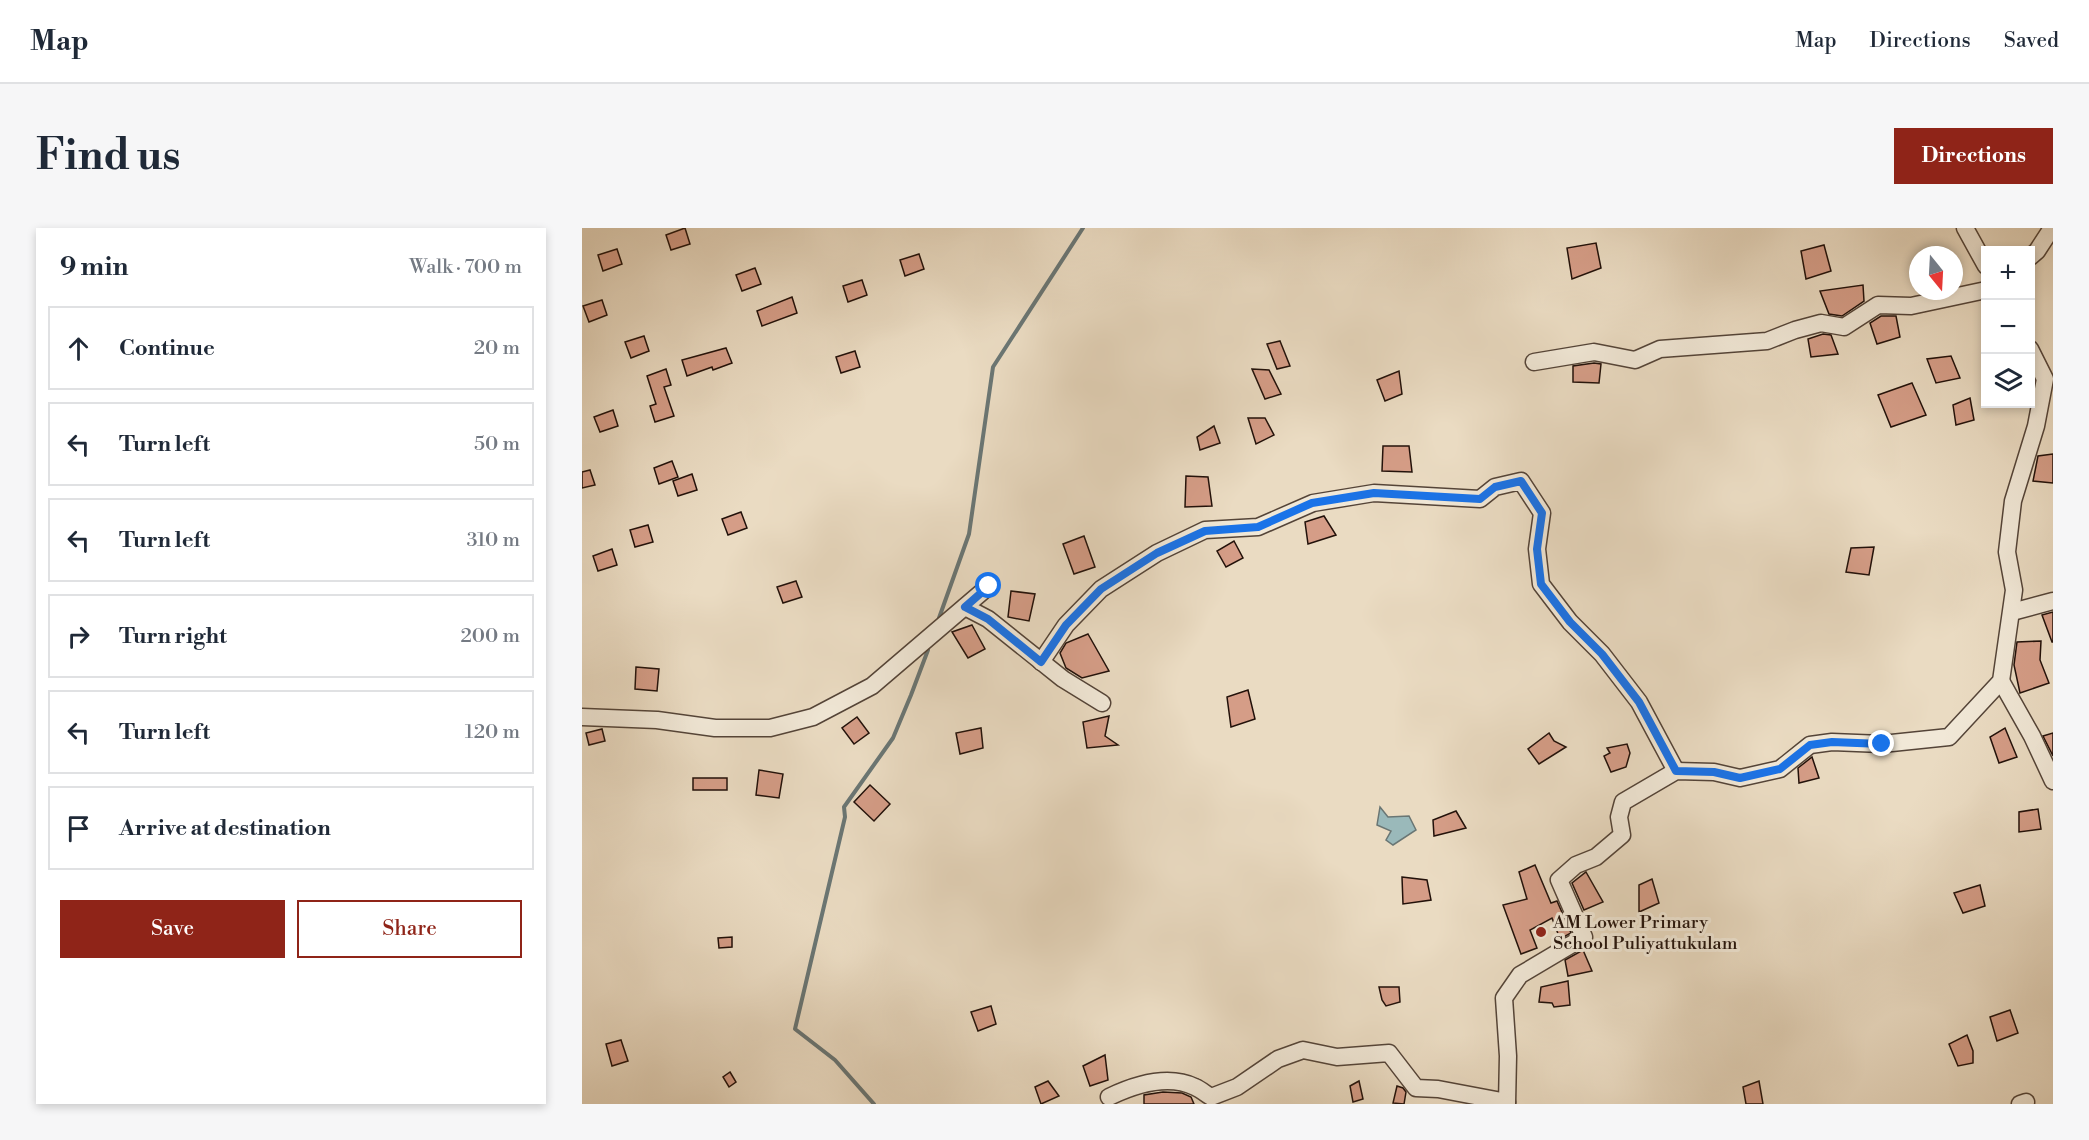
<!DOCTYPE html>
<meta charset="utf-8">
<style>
body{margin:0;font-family:"Libre Bodoni",serif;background:#f6f6f7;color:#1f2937}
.controls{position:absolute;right:18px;top:18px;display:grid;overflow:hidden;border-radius:0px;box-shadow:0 3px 9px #0003}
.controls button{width:54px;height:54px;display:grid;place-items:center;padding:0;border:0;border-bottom:2px solid #e0e1e3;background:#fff;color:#1f2937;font:30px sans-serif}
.compass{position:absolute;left:1327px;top:18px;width:54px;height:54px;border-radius:50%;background:#fff;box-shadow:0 3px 9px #0003;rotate:162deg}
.stop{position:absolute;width:18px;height:18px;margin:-14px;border:4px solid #1a73e8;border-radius:50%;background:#fff}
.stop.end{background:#1a73e8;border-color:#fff;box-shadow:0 2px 6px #0008}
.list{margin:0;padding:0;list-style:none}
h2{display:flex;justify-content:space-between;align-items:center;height:78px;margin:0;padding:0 24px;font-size:26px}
h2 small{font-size:20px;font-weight:400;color:#747a83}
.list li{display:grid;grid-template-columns:39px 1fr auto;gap:18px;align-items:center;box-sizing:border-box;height:84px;margin:0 12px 12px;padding:0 12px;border:2px solid #e0e1e3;border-radius:0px}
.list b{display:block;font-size:22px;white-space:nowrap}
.list em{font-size:20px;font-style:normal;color:#747a83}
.actions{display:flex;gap:12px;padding:18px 24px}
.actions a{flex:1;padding:14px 0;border:2px solid #8f2418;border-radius:0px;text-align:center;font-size:21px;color:#8f2418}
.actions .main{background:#8f2418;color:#fff}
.icon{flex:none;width:33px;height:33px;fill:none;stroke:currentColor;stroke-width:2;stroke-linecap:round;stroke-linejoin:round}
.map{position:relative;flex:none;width:1471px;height:876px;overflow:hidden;border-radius:0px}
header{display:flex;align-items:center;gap:36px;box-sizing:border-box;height:84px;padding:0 30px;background:#fff;border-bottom:2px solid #e0e1e3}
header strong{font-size:28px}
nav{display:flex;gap:33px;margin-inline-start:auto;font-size:21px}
.intro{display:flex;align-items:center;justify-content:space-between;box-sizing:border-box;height:144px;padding:0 36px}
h1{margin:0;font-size:42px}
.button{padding:15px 27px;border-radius:0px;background:#8f2418;color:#fff;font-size:21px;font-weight:700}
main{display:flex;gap:36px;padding:0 36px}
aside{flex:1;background:#fff;border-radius:0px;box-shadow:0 3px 9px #0003}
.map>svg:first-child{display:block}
.water{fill:#9ab9ba;stroke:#6a7674;stroke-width:1.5}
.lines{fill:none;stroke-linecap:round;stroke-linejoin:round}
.stream{stroke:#6a7674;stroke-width:4}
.building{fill:#d59d87;stroke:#22110a;stroke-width:1.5}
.minor-casing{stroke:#544438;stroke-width:19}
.minor{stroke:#f1e8d7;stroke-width:16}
.route{stroke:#1a73e8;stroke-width:8}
.poi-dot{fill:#8f2418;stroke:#f1e8d7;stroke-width:2}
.labels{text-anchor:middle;stroke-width:6;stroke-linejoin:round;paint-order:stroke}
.poi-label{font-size:18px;fill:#22110a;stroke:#f1e8d7;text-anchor:start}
</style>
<header>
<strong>Map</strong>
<nav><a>Map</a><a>Directions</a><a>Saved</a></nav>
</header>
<div class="intro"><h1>Find us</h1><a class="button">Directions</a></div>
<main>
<aside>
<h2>9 min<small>Walk · 700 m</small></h2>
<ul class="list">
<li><svg class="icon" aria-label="ahead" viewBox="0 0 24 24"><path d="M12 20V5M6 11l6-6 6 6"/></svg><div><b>Continue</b></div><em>20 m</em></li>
<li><svg class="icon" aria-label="left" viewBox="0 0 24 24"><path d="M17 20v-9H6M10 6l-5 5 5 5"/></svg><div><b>Turn left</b></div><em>50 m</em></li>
<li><svg class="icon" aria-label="left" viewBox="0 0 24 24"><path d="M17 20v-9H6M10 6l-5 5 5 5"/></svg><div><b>Turn left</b></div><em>310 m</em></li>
<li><svg class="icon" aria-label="right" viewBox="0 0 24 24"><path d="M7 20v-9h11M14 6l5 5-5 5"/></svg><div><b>Turn right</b></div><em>200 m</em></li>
<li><svg class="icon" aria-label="left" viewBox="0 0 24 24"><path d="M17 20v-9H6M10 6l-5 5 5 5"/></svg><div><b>Turn left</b></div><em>120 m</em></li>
<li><svg class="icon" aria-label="arrive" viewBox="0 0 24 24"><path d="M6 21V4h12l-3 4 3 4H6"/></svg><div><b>Arrive at destination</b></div></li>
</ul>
<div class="actions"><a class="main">Save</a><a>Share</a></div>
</aside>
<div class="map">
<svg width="1471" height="876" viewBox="0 0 1471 876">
<rect width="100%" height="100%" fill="#eadbc2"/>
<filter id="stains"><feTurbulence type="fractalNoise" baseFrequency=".00333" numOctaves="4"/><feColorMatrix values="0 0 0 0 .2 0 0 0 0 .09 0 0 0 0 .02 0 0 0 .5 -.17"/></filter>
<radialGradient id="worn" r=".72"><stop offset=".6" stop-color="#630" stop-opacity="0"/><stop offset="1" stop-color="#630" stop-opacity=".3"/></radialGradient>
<path class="water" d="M798,579L806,589L827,588L834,602L811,617L804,612L809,603L795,597Z"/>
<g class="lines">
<g class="stream">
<path d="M357,390L387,306L411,139L501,0"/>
<path d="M292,876L253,832L213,801L263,589L262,579L311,510L329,467L346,422"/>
</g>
</g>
<g class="building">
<path d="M103,0L108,16L89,22L84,7Z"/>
<path d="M1014,15L1019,40L990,51L985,20Z"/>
<path d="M1242,17L1249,43L1224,51L1219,23Z"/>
<path d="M35,21L40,36L21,43L16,27Z"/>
<path d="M337,26L342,41L323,48L318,32Z"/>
<path d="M173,40L179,56L160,63L154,47Z"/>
<path d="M280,52L285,67L266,74L261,58Z"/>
<path d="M1281,57L1282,73L1260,88L1247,86L1238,63Z"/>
<path d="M210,69L215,85L180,98L175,83Z"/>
<path d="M20,72L25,87L7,94L1,78Z"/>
<path d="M1299,88H1314L1318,109L1295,116L1288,95Z"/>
<path d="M1241,106L1249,107L1256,126L1229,129L1226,111Z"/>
<path d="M62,108L67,123L49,130L43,114Z"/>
<path d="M698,113L708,138L695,141L685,116Z"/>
<path d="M144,120L150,135L131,142L130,139L105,148L100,132Z"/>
<path d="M273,123L278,139L259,145L254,129Z"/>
<path d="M1369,128L1378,150L1354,155L1345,131Z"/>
<path d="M1012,135L1019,136L1017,155L991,154V138Z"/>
<path d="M84,141L89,157L82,159L92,188L73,194L68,178L74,176L65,148Z"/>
<path d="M670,141L687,142L699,166L683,171Z"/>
<path d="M817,143L820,166L803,173L795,152Z"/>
<path d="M1330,155L1344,187L1309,199L1296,167Z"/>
<path d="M1388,170L1392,192L1374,197L1371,177Z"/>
<path d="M31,182L36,198L18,204L12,189Z"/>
<path d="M666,190H683L692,207L674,216Z"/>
<path d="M632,198L638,215L618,222L615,209Z"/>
<path d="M801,218H827L830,244L800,243Z"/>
<path d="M1471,226V255L1451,253L1456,228Z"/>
<path d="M90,233L96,249L77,256L72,240Z"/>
<path d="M8,242L13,257L0,260V244Z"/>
<path d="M110,246L115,262L96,268L91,253Z"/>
<path d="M604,248L626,249L630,278L603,279Z"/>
<path d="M159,284L165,300L146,307L140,291Z"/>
<path d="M742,288L754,307L726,316L723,294Z"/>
<path d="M66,297L71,314L53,319L48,302Z"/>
<path d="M502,308L513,339L492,346L481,316Z"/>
<path d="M652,313L661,330L644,339L635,323Z"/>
<path d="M1292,319L1287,347L1264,344L1269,320Z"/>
<path d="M30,321L35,337L16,343L11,328Z"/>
<path d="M214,353L220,369L201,375L195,359Z"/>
<path d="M429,363L453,366L447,393L426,389Z"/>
<path d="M1471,384V414H1470L1460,387Z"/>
<path d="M390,397L403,421L386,430L370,404Z"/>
<path d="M506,406L527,443L500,450L484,440L478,425L484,415Z"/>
<path d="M1459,413L1458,432L1467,455L1438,465L1432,437L1435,414Z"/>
<path d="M54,439L77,441L75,463L53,461Z"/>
<path d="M666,462L673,491L649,499L645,469Z"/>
<path d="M527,488L523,508L536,517L505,520L501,494Z"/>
<path d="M275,489L287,505L272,516L260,500Z"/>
<path d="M399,500L401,520L378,526L374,505Z"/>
<path d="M1423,500L1435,529L1417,535L1408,509Z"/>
<path d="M20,501L23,513L7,517L4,505Z"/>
<path d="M967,505L972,513L984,519L957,536L946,521Z"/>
<path d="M1471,505V528L1461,508Z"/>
<path d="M1045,516L1048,525L1044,539L1029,544L1022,528L1028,525L1025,520Z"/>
<path d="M1230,529L1237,550L1217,555L1216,540Z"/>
<path d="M177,542L201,546L197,570L174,567Z"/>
<rect x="111" y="550" width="34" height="12"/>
<path d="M288,557L308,576L292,593L272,574Z"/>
<path d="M1456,581L1459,601L1437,604V584Z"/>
<path d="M874,583L884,600L852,608L851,592Z"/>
<path d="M953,637L969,675L975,673L989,705L978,711L970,690L948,702L955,720L939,726L921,677L945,671L937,644Z"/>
<path d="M1004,644L1021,674L1002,682L990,655Z"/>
<path d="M820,649L845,652L849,672L821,676Z"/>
<path d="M1070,651L1077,675L1057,684V657Z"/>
<path d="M1398,657L1403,678L1381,685L1372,665Z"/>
<path d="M150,709V719L137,720L136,710Z"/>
<path d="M1001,722L1010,743L986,748L983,732Z"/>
<path d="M986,753L988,777L972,779L970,775L957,774L959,759Z"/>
<path d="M797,759H817L818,774L804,778L800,772Z"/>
<path d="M409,778L414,796L396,803L389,784Z"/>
<path d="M1428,782L1436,805L1415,813L1408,789Z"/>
<path d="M1385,807L1391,823V835L1376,838L1367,816Z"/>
<path d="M39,812L46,833L30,838L24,816Z"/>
<path d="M523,827L526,852L508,858L501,838Z"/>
<path d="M148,844L154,854L147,859L141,849Z"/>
<path d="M466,853L477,868L459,876L453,859Z"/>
<path d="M777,853L781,871L771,874L768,858Z"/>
<path d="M1177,853L1181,876H1164L1161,859Z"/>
<path d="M815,858L821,860L824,864L822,876L811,875Z"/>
<path d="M581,864L600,865L609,869L612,876H562V867Z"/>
</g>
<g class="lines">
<g class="minor-casing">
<g id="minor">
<path d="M1383,0L1404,38"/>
<path d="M1448,29L1455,23L1470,0"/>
<path d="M952,134L1012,124L1053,132L1078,121L1185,113L1213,102L1239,95L1262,99L1296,77L1329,78L1404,62"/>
<path d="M383,379L406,391L481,451L520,475"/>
<path d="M1430,384L1471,373"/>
<path d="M459,434L484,397L519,361L575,325L623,302L676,299L731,275L792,265L898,271L913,259L939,253L960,285L955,321L959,356L988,394L1020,426L1057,474L1094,543"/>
<path d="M1419,453L1450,508L1471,553"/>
<path d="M0,489L75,492L133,500H188L231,489L290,458L407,358"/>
<path d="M527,869C552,857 586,846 613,859C618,861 624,866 629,869L655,859L696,831L721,822L755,829L807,825L834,860L856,861L925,874"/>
<path d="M925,876L926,828L922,770L938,747L1002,709L977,652L994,637L1014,629L1040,607L1037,589L1041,574L1094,543L1132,544L1158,550L1198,541L1228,517L1250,514L1300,516L1367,509L1419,453L1432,362L1425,324L1431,273L1454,198L1463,151L1448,121"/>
<path d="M1438,876L1444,874"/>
</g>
</g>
<use href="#minor" class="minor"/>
</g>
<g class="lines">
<path class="route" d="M407,358L383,379L406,391L459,434L484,397L519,361L575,325L623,303L676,299L730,275L792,265L898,271L913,259L939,253L960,285L955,321L959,356L988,394L1020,426L1057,474L1094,543L1132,544L1158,550L1198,541L1228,517L1250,514L1300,516"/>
</g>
<circle class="poi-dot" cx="959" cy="704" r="6"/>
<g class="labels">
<g class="poi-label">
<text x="971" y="700">AM Lower Primary<tspan x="971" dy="21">School Puliyattukulam</tspan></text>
</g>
</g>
<rect width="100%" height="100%" filter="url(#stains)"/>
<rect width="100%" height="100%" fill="url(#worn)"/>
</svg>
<div class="controls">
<button>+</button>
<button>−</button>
<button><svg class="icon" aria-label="layers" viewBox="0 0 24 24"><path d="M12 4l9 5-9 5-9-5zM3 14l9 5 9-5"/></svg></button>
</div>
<svg class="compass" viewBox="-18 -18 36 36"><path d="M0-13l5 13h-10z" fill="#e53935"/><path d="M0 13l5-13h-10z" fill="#747a83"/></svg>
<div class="stop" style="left:407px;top:358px"></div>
<div class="stop end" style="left:1300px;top:516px"></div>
</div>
</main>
